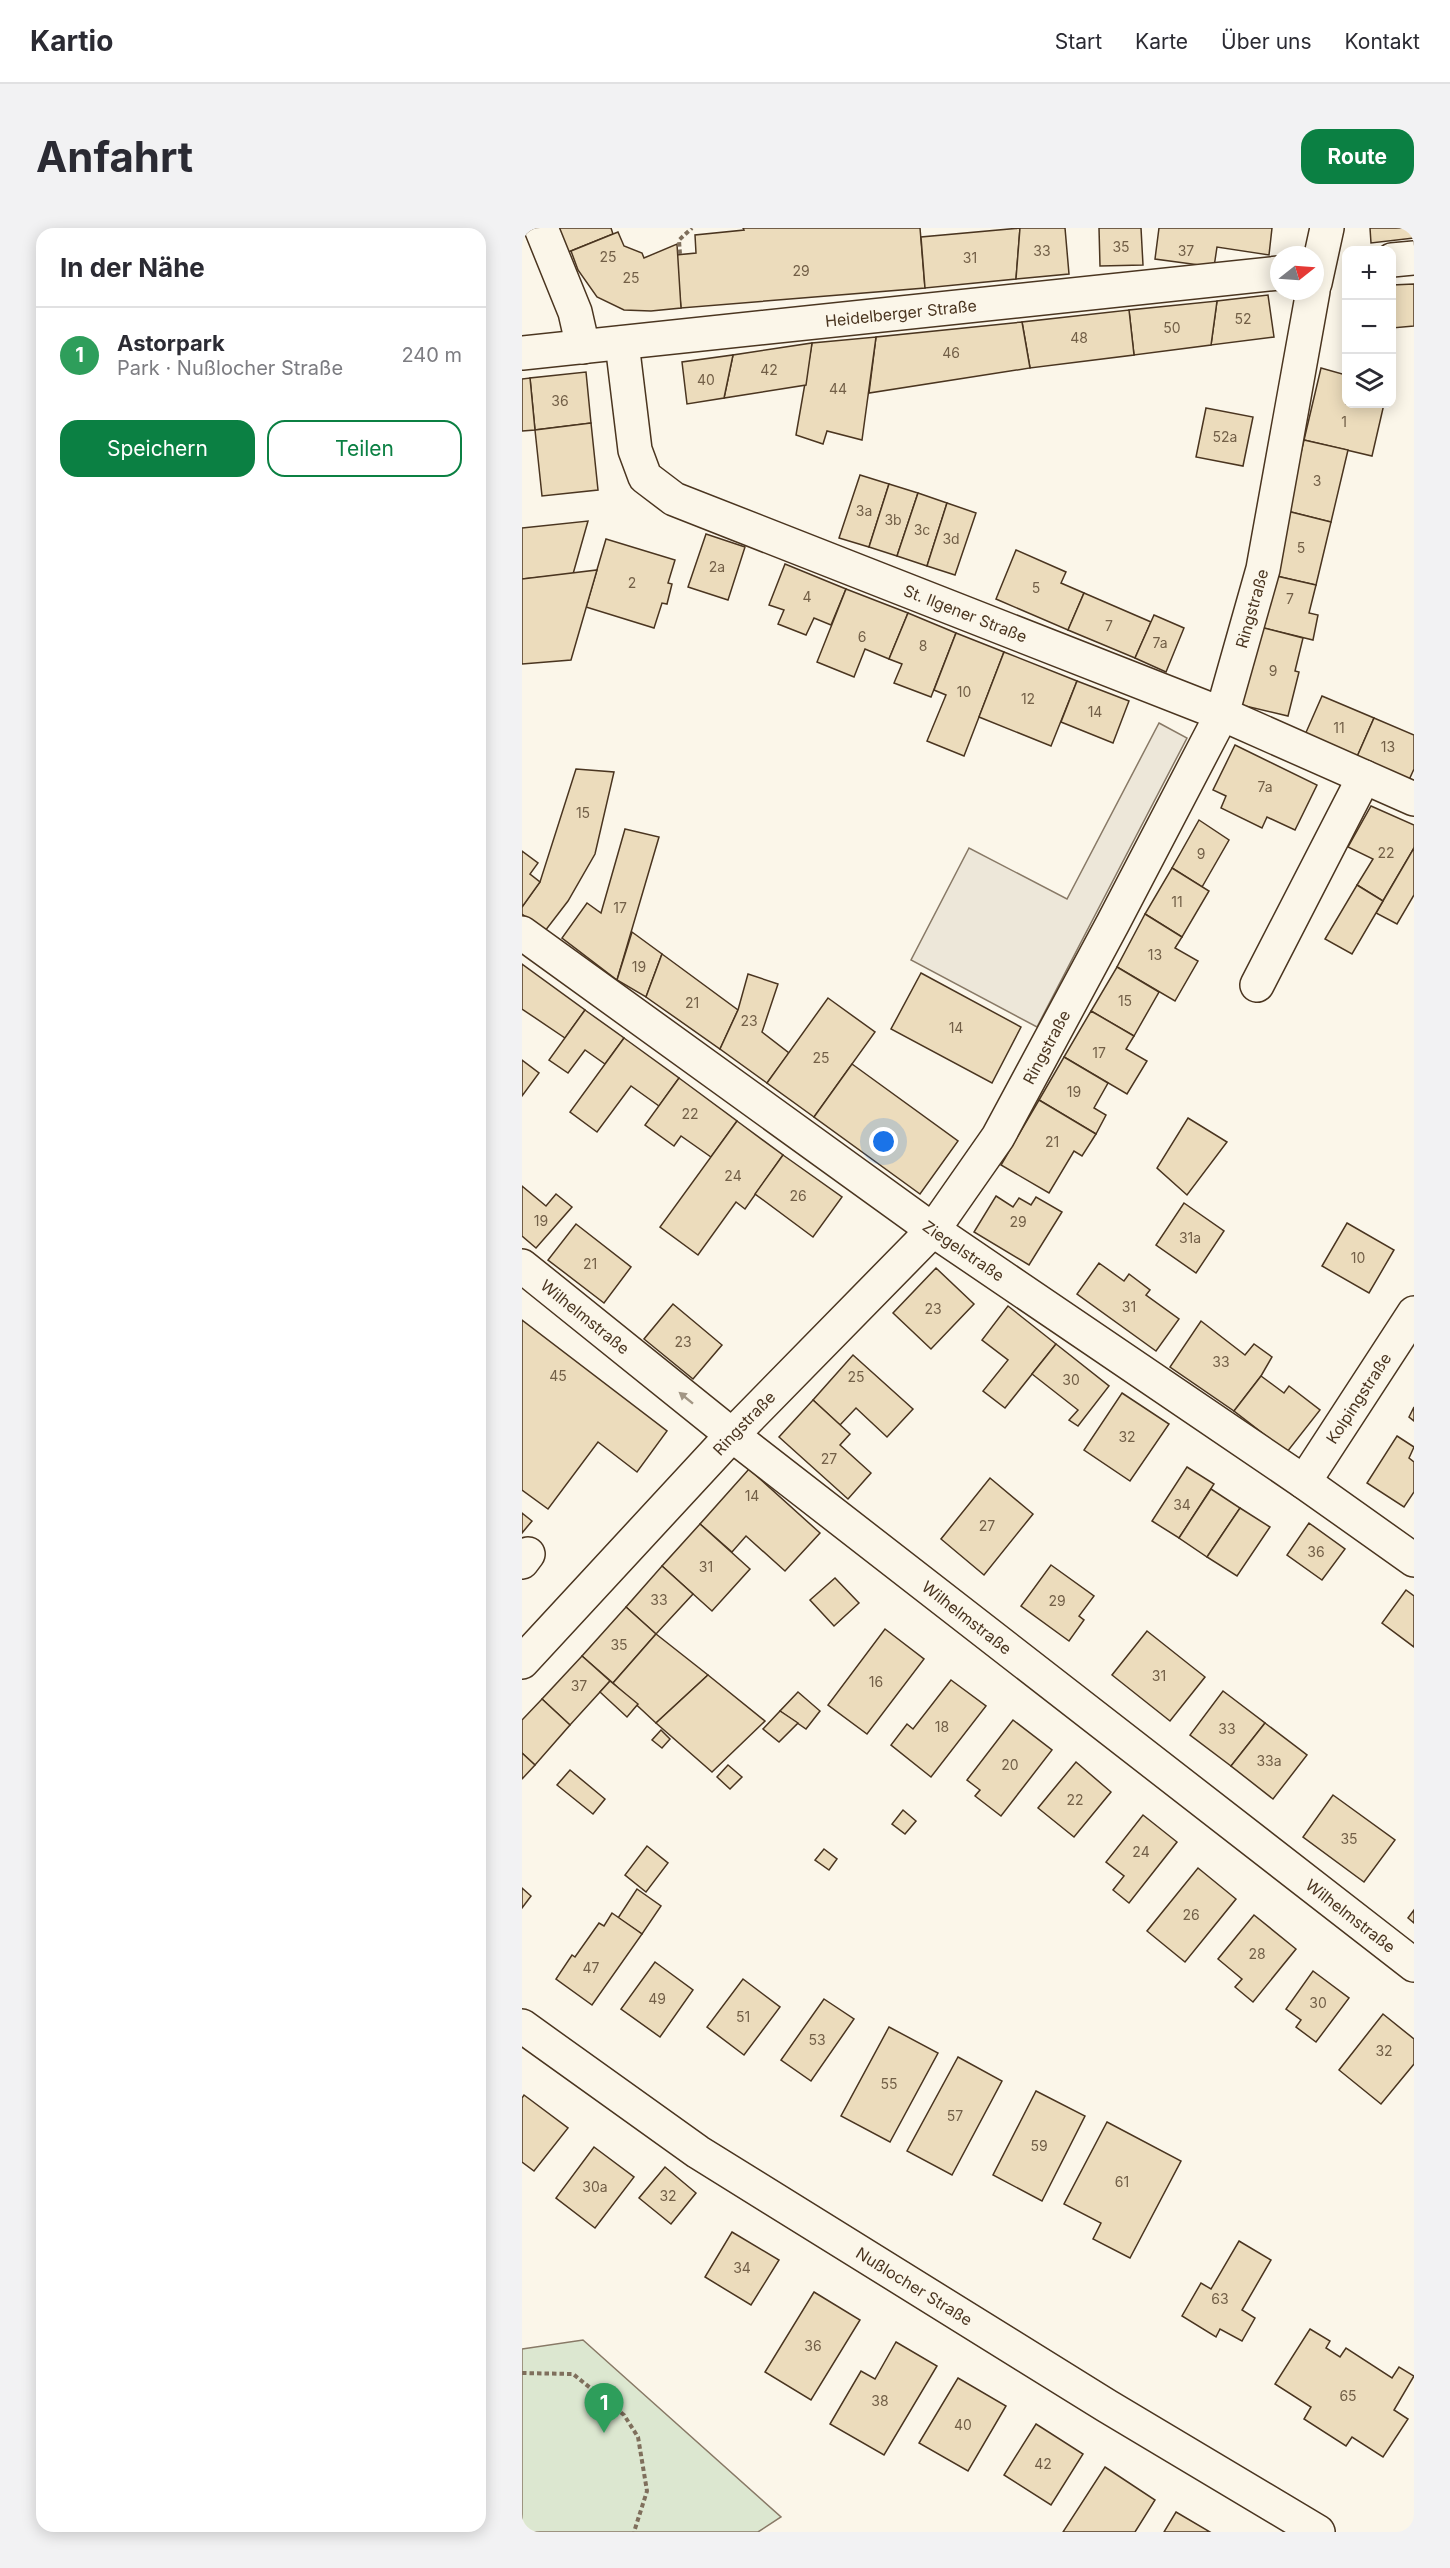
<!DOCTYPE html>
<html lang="de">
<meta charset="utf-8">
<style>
body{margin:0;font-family:Inter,sans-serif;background:#f2f2f3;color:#2b2b33}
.controls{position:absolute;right:18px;top:18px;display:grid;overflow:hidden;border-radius:12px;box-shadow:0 3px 15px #0003}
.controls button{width:54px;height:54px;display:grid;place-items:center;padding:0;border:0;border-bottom:2px solid #e1e1e2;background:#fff;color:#2b2b33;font:30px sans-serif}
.compass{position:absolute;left:748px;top:18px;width:54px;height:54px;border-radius:50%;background:#fff;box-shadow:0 3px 15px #0003;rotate:73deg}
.you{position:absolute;left:362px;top:914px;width:21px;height:21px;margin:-15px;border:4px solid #fff;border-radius:50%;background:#1a73e8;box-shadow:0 0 0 9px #1a73e833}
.badge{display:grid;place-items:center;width:39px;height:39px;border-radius:50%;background:#0b8043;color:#fff;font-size:20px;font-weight:700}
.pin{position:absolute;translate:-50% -50px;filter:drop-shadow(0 2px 3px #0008)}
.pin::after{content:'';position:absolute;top:32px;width:21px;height:18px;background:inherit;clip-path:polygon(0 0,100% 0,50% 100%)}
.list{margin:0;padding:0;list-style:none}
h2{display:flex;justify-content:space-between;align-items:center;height:78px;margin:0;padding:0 24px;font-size:26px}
h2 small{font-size:20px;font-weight:400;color:#7c7c81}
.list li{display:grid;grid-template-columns:39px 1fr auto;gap:18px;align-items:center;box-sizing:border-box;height:96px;padding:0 24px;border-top:2px solid #e1e1e2}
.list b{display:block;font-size:22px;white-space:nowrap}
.list p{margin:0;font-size:20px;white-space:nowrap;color:#7c7c81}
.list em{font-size:20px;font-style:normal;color:#7c7c81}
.actions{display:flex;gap:12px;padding:18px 24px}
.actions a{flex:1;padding:14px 0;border:2px solid #0b8043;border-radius:18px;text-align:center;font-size:21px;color:#0b8043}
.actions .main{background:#0b8043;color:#fff}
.icon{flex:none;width:33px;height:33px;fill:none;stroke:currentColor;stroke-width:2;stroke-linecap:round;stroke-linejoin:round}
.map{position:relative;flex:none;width:892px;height:2304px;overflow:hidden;border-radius:18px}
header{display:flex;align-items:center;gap:36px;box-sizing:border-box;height:84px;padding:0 30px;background:#fff;border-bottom:2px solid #e1e1e2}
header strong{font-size:28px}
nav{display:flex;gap:33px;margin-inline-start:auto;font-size:21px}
.intro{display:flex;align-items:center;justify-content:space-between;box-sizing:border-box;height:144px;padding:0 36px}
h1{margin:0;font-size:42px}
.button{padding:15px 27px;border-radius:18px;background:#0b8043;color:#fff;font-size:21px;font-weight:700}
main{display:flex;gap:36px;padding:0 36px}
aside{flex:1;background:#fff;border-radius:18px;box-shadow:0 3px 15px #0003}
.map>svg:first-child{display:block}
.green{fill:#dce7d0;stroke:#887966;stroke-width:1.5}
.parking{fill:#ede7d9;stroke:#887966;stroke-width:1.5}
.building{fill:#ecdcbc;stroke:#4a3520;stroke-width:1.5}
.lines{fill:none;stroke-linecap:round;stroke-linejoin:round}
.minor-casing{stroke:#4a3520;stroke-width:36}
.path{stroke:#7f6f5c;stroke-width:4;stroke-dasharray:4.5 3;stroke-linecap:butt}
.minor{stroke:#fbf6e9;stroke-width:33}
.oneway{fill:#a29684}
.labels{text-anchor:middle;stroke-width:4.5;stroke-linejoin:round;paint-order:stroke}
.number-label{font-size:14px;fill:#725f47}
.street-label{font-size:16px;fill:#4a3520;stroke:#fbf6e9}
</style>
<header>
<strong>Kartio</strong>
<nav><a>Start</a><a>Karte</a><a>Über uns</a><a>Kontakt</a></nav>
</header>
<div class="intro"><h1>Anfahrt</h1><a class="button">Route</a></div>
<main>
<aside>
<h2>In der Nähe<small></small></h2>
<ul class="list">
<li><span class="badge" style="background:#2e9e5b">1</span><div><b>Astorpark</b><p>Park · Nußlocher Straße</p></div><em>240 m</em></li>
</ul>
<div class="actions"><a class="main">Speichern</a><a>Teilen</a></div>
</aside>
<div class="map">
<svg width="892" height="2304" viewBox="0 0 892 2304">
<rect width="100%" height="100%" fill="#fbf6e9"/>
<path class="green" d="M61,2112L259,2289L236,2304H0V2121Z"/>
<path class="parking" d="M637,495L665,510L515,799L389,732L447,620L545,671Z"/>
<g class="building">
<path d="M34,0H89L91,6L44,25Z"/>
<path d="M221,0H398L403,60L159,80L154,27L174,25L173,7L222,2Z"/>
<path d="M498,0L494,51L403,60L399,9Z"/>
<path d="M498,0H543L547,46L494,51Z"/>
<path d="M577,0H619L621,37L578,38Z"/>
<path d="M637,0H750L747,27L695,19L692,39L633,31Z"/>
<path d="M848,0H892V10L849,15Z"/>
<path d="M96,4L102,18L120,25L122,30L155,16L159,80L129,83L102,82L75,69L56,42L49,23Z"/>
<path d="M892,56V98L870,100V57Z"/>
<path d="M746,67L752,109L689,117L695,73Z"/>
<path d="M695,73L689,117L612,127L607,82Z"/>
<path d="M607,82L612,127L508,140L500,94Z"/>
<path d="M500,94L508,140L347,165L354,109Z"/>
<path d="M354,109L340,212L305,203L301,216L274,207L290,115Z"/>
<path d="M290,115L284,157L202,170L211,127Z"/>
<path d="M211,127L202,170L165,176L160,134Z"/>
<path d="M799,140L824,147V176H862L850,228L782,212Z"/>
<path d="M64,144L69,195L13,202L8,150Z"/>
<path d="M8,150L13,202L0,203V151Z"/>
<path d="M684,180L731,189L721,238L674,229Z"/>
<path d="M69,195L76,262L20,268L13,202Z"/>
<path d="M782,212L826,222L809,294L765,283Z"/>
<path d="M338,247L367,256L347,319L317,310Z"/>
<path d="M367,256L396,265L375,328L347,319Z"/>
<path d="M396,265L425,275L405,338L375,328Z"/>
<path d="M425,275L454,285L433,347L405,338Z"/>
<path d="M765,283L809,294L794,357L750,347Z"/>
<path d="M66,293L51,346L0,351V300Z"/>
<path d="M184,306L223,319L206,372L166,359Z"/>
<path d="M84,311L153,332L146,355L150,356L145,376L140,375L132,400L64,379Z"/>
<path d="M494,322L544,344L539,355L562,365L546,402L474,371Z"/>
<path d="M263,336L324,361L309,397L292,390L284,407L256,396L262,382L247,377Z"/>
<path d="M75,342L49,432L0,436V351Z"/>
<path d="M750,347L794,357L787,385L796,387L791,412L738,399Z"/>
<path d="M324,361L386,385L367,431L343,421L332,449L295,434Z"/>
<path d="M562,365L629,394L613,430L546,402Z"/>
<path d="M386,385L434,405L409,469L372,455L380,436L367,431Z"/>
<path d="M632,387L662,400L644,444L613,430Z"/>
<path d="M738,399L781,410L773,443L777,444L766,488L719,477Z"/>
<path d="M434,405L482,424L442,528L405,513L424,467L412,462Z"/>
<path d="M482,424L555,453L529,518L457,489Z"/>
<path d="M555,453L607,473L591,515L539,494Z"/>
<path d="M800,468L852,490L834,531L782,509Z"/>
<path d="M852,490L892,507V541L886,554L834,531Z"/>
<path d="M713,517L795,557L773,602L745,589L740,600L699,580L704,568L691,562Z"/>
<path d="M54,541L92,544L73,626L46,673L23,703L0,686V679L18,654Z"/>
<path d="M849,578L892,597V620L861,673L835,657L851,631L826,619Z"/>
<path d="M677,592L707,612L680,659L650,640Z"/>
<path d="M103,601L137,609L95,752L40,710L65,675L79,685Z"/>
<path d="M892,620V667L875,696L854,685Z"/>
<path d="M0,623L16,635L8,646L18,654L0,679Z"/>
<path d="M650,640L687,663L660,709L623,686Z"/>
<path d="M835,657L861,673L830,726L803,711Z"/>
<path d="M623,686L660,709L653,720L676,733L653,773L595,739Z"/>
<path d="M110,704L140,726L124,769L95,752Z"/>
<path d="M140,726L216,782L198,821L124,769Z"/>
<path d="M0,736L63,782L43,810L0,781Z"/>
<path d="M595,739L637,764L612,808L569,783Z"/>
<path d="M399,745L499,799L470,855L369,801Z"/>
<path d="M226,746L256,756L240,804L267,825L245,855L198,821L216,782Z"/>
<path d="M306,770L353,804L292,889L245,855Z"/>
<path d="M63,782L102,810L83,836L63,822L46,845L27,832Z"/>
<path d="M569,783L612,808L604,821L625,833L605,866L542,829Z"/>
<path d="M102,810L157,850L137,878L109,858L75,904L48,884Z"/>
<path d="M542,829L586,855L572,880L584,887L574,906L517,872Z"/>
<path d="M0,832L17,845L0,868Z"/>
<path d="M330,836L436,913L398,966L292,889Z"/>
<path d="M157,850L215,893L189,929L159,908L152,918L123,897Z"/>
<path d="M517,872L574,906L560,928L552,923L527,965L479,937Z"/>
<path d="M666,890L705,914L665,967L635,940Z"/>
<path d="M215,893L261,927L223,981L214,974L176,1027L138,999Z"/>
<path d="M261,927L320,969L291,1009L233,966Z"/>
<path d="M0,958L24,978L34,966L50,979L14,1020L0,1008Z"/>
<path d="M474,968L491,979L497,970L509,977L514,969L540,984L507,1037L452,1004Z"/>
<path d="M662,975L702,1003L674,1045L634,1017Z"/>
<path d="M825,995L872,1022L847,1065L800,1038Z"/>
<path d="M54,996L109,1039L82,1075L26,1032Z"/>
<path d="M577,1035L602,1053L607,1046L628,1062L624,1067L657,1091L634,1123L555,1066Z"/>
<path d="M414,1040L452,1076L409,1121L371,1085Z"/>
<path d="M151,1076L200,1117L171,1151L122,1111Z"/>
<path d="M486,1078L534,1116L483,1180L461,1163L486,1132L460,1112Z"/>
<path d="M0,1092L145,1203L115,1244L76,1214L26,1281L0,1262Z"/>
<path d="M679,1093L723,1127L732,1116L750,1129L739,1148L712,1183L648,1139Z"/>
<path d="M534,1116L587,1158L556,1198L547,1192L556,1182L510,1146Z"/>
<path d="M331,1127L391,1181L365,1209L334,1180L318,1197L291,1172Z"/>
<path d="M739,1148L762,1165L767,1158L798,1182L765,1224L712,1183Z"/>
<path d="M600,1165L647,1196L608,1253L562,1222Z"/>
<path d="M291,1172L328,1206L318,1217L349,1245L326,1271L257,1209Z"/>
<path d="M892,1179V1193L887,1189Z"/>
<path d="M875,1208L892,1219L887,1230L892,1234V1264L882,1279L845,1255Z"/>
<path d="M665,1239L692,1256L657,1310L630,1293Z"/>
<path d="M227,1241L298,1305L263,1343L224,1308L210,1324L178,1296Z"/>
<path d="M468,1250L511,1286L462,1347L419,1311Z"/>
<path d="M689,1261L718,1280L685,1329L657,1310Z"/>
<path d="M718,1280L748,1299L715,1348L685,1329Z"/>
<path d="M0,1285L10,1293L0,1305Z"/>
<path d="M787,1295L823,1321L800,1352L765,1327Z"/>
<path d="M178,1296L228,1341L190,1383L140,1338Z"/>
<path d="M529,1337L572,1368L557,1388L562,1392L547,1413L499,1378Z"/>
<path d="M140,1338L171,1366L134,1406L104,1379Z"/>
<path d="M313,1350L337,1375L312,1398L288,1372Z"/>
<path d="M884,1362L892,1368V1419L860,1395Z"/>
<path d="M104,1379L134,1406L91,1455L60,1428Z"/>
<path d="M363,1401L402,1431L345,1506L306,1477Z"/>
<path d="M625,1403L683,1449L648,1493L590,1447Z"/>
<path d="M134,1406L186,1447L134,1495L91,1455Z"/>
<path d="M60,1428L88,1453L48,1497L20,1471Z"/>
<path d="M186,1447L243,1493L190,1544L134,1495Z"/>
<path d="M429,1452L464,1478L409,1549L369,1517L385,1496L391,1501Z"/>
<path d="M88,1453L116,1476L105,1489L78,1464Z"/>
<path d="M701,1463L743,1495L709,1538L668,1507Z"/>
<path d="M276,1464L298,1483L284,1501L258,1483Z"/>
<path d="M20,1471L48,1497L13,1537L0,1525V1492Z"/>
<path d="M258,1483L276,1495L257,1514L241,1501Z"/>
<path d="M491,1492L530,1522L479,1588L453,1568L458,1562L445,1552Z"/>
<path d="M743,1495L785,1527L751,1571L709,1538Z"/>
<path d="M139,1502L148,1511L140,1520L130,1512Z"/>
<path d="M0,1525L13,1537L0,1551Z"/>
<path d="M554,1534L589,1564L552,1609L516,1580Z"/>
<path d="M206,1537L220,1549L208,1561L195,1549Z"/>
<path d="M48,1542L83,1571L71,1586L35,1557Z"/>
<path d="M811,1567L873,1612L842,1654L781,1609Z"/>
<path d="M381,1582L394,1593L383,1606L370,1596Z"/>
<path d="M621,1587L655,1614L607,1675L591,1662L602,1648L584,1634Z"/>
<path d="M125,1618L146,1635L124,1664L103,1647Z"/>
<path d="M302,1621L315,1631L307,1642L293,1632Z"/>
<path d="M676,1640L714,1671L663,1734L625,1703Z"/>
<path d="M0,1660L9,1668L0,1680Z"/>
<path d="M115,1661L139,1678L120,1706L96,1690Z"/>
<path d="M892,1682V1695L886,1690Z"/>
<path d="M90,1685L120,1706L70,1777L34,1751L50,1727L53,1729L77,1695L82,1698Z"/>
<path d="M732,1687L774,1721L731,1774L713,1759L720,1751L696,1731Z"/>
<path d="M133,1734L171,1762L138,1809L99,1781Z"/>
<path d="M791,1743L827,1770L794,1814L774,1799L779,1792L764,1781Z"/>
<path d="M221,1751L258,1779L222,1827L185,1799Z"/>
<path d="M302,1771L332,1791L289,1853L259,1832Z"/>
<path d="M861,1786L892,1811V1836L859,1876L817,1842Z"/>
<path d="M367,1799L416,1825L368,1914L319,1888Z"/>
<path d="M436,1829L480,1853L430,1947L385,1923Z"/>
<path d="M514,1863L563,1888L520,1973L471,1947Z"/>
<path d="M2,1867L46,1900L12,1943L0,1934V1870Z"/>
<path d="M585,1894L659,1933L608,2030L571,2011L579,1995L542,1976Z"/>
<path d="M72,1919L112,1949L73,2000L34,1970Z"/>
<path d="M143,1939L174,1965L149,1996L117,1970Z"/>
<path d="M210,2004L257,2032L229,2077L183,2049Z"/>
<path d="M717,2013L749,2032L720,2082L733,2090L720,2113L698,2101L694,2109L660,2088L679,2055L689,2061Z"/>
<path d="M292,2064L338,2092L289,2172L243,2144Z"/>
<path d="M788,2101L808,2113L804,2120L818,2129L824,2120L870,2150L877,2139L892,2148L872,2182L886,2191L861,2229L830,2209L824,2218L782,2191L789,2179L753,2156Z"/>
<path d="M374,2114L415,2138L362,2227L308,2196L339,2143L353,2151Z"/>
<path d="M436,2150L484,2178L446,2243L397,2215Z"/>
<path d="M514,2196L561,2226L529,2277L482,2247Z"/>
<path d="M583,2239L633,2272L613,2304H541Z"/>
<path d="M654,2284L688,2304H642Z"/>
</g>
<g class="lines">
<g class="minor-casing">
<g id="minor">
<path d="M19,0L53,84L61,119"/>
<path d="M870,32L892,30"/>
<path d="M793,55L805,0"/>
<path id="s1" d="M100,115L113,222L123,249L152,271L700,486L892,571"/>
<path id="s2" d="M0,125L757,45"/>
<path id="s3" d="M0,705L411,1002L782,1254L892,1332"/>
<path d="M735,757L842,549"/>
<path id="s4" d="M0,1038L210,1207L892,1737"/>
<path id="s5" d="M782,1254L892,1085"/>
<path d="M0,1334L6,1326"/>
<path id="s6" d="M0,1434L210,1207L411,1002L476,909L591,695L700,486L741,341L791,63"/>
<path id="s7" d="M0,1798L176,1924L585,2178L796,2304"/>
</g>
</g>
<g class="path">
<path d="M158,26L157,12L170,0"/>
<path d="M0,2145L51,2146L102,2187L116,2209L125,2263L112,2304"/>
</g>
<use href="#minor" class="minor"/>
</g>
<defs><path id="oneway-solid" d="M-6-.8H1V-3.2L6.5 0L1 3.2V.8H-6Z" transform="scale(1.5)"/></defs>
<use class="oneway" href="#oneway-solid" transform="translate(164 1170) rotate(-141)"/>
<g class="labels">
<g class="number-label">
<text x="599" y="24">35</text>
<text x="520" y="28">33</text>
<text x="664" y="28">37</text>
<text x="86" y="34">25</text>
<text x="448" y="35">31</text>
<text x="279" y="48">29</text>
<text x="109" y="55">25</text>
<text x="721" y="96">52</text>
<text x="650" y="105">50</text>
<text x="557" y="115">48</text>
<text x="429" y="130">46</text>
<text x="247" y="147">42</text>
<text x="184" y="157">40</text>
<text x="316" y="166">44</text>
<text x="38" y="178">36</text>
<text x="822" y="199">1</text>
<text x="703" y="214">52a</text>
<text x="795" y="258">3</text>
<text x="342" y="288">3a</text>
<text x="371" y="297">3b</text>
<text x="400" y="307">3c</text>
<text x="429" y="316">3d</text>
<text x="779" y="325">5</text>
<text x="195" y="344">2a</text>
<text x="110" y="360">2</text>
<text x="514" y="365">5</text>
<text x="285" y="374">4</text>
<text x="768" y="376">7</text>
<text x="587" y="403">7</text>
<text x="340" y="414">6</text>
<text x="638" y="420">7a</text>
<text x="401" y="423">8</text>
<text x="751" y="448">9</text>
<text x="442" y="469">10</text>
<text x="506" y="476">12</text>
<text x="573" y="489">14</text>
<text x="817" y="505">11</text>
<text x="866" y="524">13</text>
<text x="743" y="564">7a</text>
<text x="61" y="590">15</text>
<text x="864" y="630">22</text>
<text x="679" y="631">9</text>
<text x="655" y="679">11</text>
<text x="98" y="685">17</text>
<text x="633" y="732">13</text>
<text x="117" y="744">19</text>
<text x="603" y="778">15</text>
<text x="170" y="780">21</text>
<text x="227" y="798">23</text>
<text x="434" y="805">14</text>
<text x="577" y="830">17</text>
<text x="299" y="835">25</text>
<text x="552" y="869">19</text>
<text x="168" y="891">22</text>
<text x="530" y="919">21</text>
<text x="211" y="953">24</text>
<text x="276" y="973">26</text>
<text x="19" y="998">19</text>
<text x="496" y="999">29</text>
<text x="668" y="1015">31a</text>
<text x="836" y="1035">10</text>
<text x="68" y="1041">21</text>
<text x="607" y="1084">31</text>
<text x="411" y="1086">23</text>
<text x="161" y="1119">23</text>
<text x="699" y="1139">33</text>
<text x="36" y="1153">45</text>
<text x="334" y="1154">25</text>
<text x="549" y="1157">30</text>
<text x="605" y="1214">32</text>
<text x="307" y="1236">27</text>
<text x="230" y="1273">14</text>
<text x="660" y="1282">34</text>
<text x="465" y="1303">27</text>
<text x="794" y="1329">36</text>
<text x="184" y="1344">31</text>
<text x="137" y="1377">33</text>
<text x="535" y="1378">29</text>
<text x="97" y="1422">35</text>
<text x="637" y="1453">31</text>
<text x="354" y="1459">16</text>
<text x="57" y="1463">37</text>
<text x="420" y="1504">18</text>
<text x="705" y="1506">33</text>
<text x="747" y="1538">33a</text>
<text x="488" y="1542">20</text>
<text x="553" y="1577">22</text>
<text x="827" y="1616">35</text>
<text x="619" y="1629">24</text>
<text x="669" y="1692">26</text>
<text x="735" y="1731">28</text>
<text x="69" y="1745">47</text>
<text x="135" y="1776">49</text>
<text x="796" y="1780">30</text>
<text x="221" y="1794">51</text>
<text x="295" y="1817">53</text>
<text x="862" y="1828">32</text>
<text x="367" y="1861">55</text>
<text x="433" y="1893">57</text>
<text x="517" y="1923">59</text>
<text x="600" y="1959">61</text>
<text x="73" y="1964">30a</text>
<text x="146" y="1973">32</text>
<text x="220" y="2045">34</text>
<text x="698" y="2076">63</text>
<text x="291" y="2123">36</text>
<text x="826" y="2173">65</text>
<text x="358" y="2178">38</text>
<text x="441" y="2202">40</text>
<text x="521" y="2241">42</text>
</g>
<g class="street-label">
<text dy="6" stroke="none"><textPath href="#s2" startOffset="381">Heidelberger Straße</textPath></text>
<text dy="6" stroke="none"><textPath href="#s6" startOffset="1298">Ringstraße</textPath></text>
<text dy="6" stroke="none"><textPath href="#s1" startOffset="486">St. Ilgener Straße</textPath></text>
<text dy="6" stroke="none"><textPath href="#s6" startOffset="812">Ringstraße</textPath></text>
<text dy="6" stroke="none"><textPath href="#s3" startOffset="544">Ziegelstraße</textPath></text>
<text dy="6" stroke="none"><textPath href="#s4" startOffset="81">Wilhelmstraße</textPath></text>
<text dy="6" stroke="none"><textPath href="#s5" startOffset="100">Kolpingstraße</textPath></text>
<text dy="6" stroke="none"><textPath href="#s6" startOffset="326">Ringstraße</textPath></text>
<text dy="6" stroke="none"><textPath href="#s4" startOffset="567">Wilhelmstraße</textPath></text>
<text dy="6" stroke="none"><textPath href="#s4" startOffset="1053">Wilhelmstraße</textPath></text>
<text dy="6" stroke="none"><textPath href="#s7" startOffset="471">Nußlocher Straße</textPath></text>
</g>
</g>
</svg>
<div class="controls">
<button>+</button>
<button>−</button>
<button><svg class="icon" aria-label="layers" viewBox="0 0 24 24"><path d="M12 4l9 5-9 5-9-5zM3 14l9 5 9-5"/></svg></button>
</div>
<svg class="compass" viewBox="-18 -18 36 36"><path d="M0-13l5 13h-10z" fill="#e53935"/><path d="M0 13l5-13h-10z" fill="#7c7c81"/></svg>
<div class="you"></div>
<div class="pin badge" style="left:82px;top:2205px;background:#2e9e5b">1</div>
</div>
</main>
